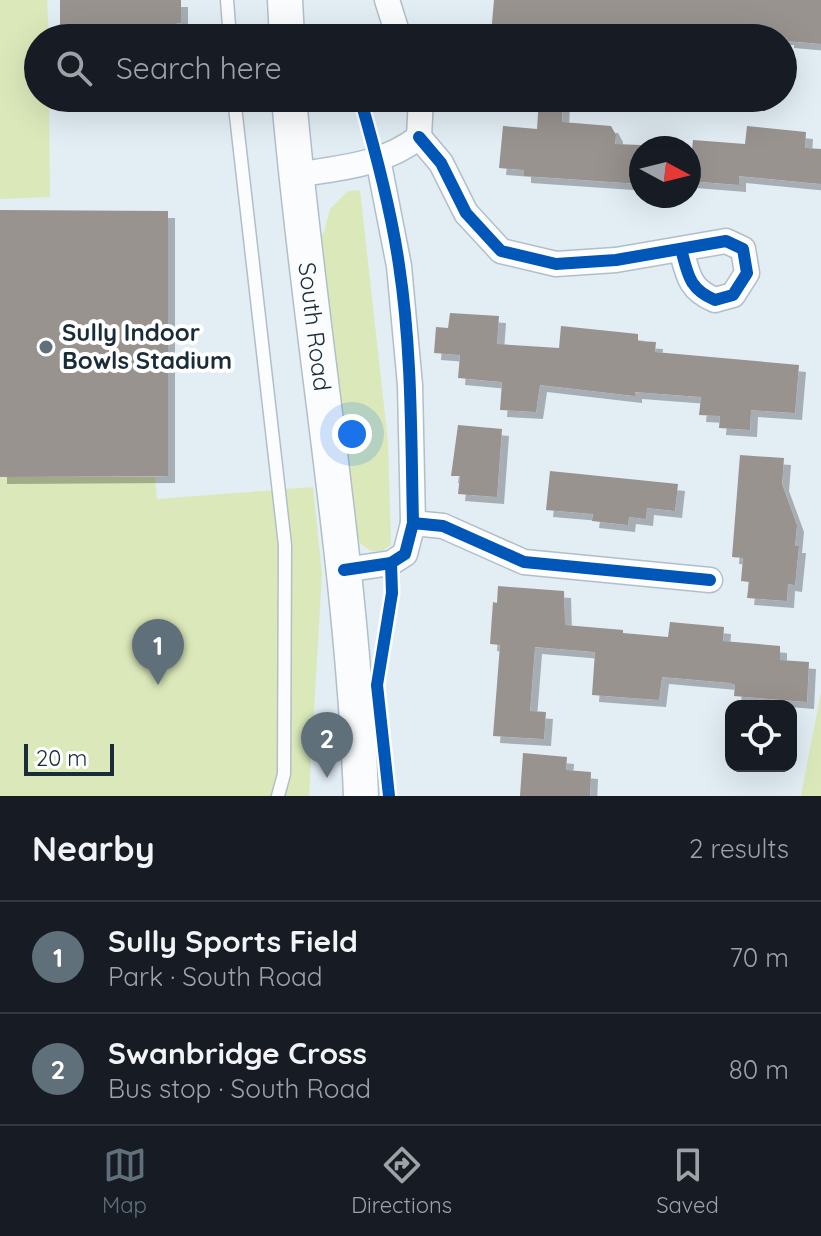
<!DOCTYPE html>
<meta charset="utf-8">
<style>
body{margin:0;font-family:Quicksand,sans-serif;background:#242831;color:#f1f3f6}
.controls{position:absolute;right:24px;bottom:24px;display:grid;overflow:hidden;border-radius:16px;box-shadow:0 8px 32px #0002}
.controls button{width:72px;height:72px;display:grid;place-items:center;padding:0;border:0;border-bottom:2px solid #363941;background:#171b24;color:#f1f3f6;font:40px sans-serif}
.compass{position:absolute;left:629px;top:136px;width:72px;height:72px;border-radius:50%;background:#171b24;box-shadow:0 8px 32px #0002;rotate:97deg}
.scale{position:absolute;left:24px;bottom:20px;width:90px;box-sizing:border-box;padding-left:8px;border:4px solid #192c38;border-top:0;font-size:22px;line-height:28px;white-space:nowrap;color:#192c38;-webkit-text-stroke:6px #fff;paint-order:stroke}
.you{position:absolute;left:352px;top:434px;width:28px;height:28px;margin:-20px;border:6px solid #fff;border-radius:50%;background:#1a73e8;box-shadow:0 0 0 12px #1a73e833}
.badge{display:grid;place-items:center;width:52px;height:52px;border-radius:50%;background:#5f707a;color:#fff;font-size:26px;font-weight:700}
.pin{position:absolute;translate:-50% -66px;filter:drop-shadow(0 2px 4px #0008)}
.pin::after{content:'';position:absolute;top:42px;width:28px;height:24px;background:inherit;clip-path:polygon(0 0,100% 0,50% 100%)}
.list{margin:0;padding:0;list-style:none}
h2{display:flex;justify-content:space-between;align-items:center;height:104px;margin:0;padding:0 32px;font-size:34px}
h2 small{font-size:26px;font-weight:400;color:#9ea1a6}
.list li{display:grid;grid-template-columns:52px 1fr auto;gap:24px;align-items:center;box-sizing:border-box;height:112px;padding:0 32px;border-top:2px solid #363941}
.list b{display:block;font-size:30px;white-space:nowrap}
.list p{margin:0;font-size:26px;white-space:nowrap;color:#9ea1a6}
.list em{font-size:26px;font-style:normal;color:#9ea1a6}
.icon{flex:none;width:44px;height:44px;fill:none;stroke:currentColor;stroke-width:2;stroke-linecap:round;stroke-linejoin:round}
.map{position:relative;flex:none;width:821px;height:796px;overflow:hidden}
.search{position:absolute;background:#171b24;box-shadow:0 8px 32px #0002;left:24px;right:24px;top:24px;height:88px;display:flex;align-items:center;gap:20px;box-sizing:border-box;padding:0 28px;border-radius:44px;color:#9ea1a6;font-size:30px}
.sheet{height:328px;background:#171b24}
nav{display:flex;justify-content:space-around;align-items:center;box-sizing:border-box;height:112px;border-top:2px solid #363941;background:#171b24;font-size:22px;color:#9ea1a6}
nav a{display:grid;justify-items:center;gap:4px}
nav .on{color:#5f707a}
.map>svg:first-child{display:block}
.green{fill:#dbe9ba}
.building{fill:#98938f;filter:url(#shadow)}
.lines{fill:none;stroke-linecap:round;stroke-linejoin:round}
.service-casing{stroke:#b1bfc8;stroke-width:15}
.minor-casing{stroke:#b1bfc8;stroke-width:27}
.secondary-casing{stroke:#b1bfc8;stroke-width:37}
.service{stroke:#fbfcfd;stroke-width:12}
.minor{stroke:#fbfcfd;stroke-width:24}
.secondary{stroke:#fbfcfd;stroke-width:34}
.cycleway-casing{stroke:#fff;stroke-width:17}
.cycleway{stroke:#0057b8;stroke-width:12}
.poi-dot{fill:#5f707a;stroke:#fff;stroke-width:3}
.labels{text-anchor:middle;stroke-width:8;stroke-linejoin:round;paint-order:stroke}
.street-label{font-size:24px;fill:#192c38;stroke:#fff}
.poi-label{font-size:24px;font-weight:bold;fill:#192c38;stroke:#fff;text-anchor:start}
</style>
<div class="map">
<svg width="821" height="796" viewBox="0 0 821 796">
<defs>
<filter id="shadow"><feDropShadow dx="7" dy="7" stdDeviation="0" flood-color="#0004"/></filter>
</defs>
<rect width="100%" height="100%" fill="#e2edf4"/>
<g class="green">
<path d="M0,0H47L49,38H38V98H49L50,197L0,199Z"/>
<path d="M360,190L388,442L391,545L382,551H371L358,542L355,526L321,235L324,232L330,209L348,191Z"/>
<path d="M0,477H155L157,499L313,487L322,574L309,796H0Z"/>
<path d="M821,692V796H801Z"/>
</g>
<g class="building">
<path d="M60,0H181V23L174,24V38H60Z"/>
<path d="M494,0H821V44L787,41V38L677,37L678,31L604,25V33L569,30V38L491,34Z"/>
<path d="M539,98H563L562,122L611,126L616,135L615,144L641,145V184L524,176V170L499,168L503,126L537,129Z"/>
<path d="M747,126L806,132L805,148L821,149V184L739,176V185L689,181L693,140L745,144Z"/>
<path d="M0,210L168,211V476L0,477Z"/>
<path d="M450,313L499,316L497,344L559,348L561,326L638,334V341L656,342L655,352L799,365L795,413L751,410L750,430L719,428L720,416L699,415L701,397L635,392V396L540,385L536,412L500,410L502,382L458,378L460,355L434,353L436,327L448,328Z"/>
<path d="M458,425L502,429L497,497L458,494L460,476H451Z"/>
<path d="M740,455L784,458L782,484L797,525L795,546H799L795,585L788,584L787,601L747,598L749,582L741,581L743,558L732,557Z"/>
<path d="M550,471L678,484L675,511L647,508L646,519L629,517L628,525L592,521L593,514L546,510Z"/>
<path d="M498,586L564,591L565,625L623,630V633L668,637L670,622L724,627L723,641L780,646V660L809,662L807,702L734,696L735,685L730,683L662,677L659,700L592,695L595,652L535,647L530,711L546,712L544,739L493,736L500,645L490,644L493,602L497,603Z"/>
<path d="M523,753L567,757L566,770L591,772L590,796H520Z"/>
</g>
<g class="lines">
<g class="service-casing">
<g id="service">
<path d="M227,0L230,38"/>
<path d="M234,98L285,545L284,774L278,796"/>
</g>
</g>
<g class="minor-casing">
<g id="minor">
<path d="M387,0L399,38"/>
<path d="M419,137L441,163L466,213L501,251L556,264L616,260L726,241L743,249L747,273L733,295L715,300C689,289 688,275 681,249"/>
<path d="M378,159L399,266L410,385L413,523"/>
<path d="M295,175C339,168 384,165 419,137L421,98"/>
<path d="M344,570L391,563L405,554L413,523L443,526L524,562L710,580"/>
</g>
</g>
<g class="secondary-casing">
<g id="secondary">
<path d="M285,0L287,38"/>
<path id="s1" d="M289,98C309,331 352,562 361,796"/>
</g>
</g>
<use href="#service" class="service"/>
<use href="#minor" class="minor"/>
<use href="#secondary" class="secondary"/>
<g class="cycleway-casing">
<g id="cycleway">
<path d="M360,98C376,153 391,209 399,265C412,350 411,437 413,523"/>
<path d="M419,137L441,163L466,213L501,251L556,264L616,260L726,241L743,249L747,273L733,295L715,300C689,289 688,275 681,249"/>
<path d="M344,570L391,563L405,554L413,523L443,526L524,562L710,580"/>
<path d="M389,796L377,685L392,593L391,563"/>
</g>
</g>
<use href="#cycleway" class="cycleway"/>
</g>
<circle class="poi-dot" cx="46" cy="347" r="8"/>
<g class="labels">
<g class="street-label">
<text dy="8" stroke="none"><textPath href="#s1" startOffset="230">South Road</textPath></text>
</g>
<g class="poi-label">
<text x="62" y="341">Sully Indoor<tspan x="62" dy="28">Bowls Stadium</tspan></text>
</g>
</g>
</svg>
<div class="controls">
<button><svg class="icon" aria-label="locate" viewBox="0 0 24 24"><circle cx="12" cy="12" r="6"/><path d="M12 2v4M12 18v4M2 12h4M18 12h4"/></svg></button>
</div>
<svg class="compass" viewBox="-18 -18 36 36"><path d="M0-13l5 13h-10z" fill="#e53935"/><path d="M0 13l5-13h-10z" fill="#9ea1a6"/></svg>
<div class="scale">20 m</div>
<div class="you"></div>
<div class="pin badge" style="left:158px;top:685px">1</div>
<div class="pin badge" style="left:327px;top:778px">2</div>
<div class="search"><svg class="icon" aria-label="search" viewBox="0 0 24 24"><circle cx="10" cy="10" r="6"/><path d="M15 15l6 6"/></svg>Search here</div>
</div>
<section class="sheet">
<h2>Nearby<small>2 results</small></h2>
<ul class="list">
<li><span class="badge">1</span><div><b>Sully Sports Field</b><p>Park · South Road</p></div><em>70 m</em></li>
<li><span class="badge">2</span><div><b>Swanbridge Cross</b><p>Bus stop · South Road</p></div><em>80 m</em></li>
</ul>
</section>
<nav>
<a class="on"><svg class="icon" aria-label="map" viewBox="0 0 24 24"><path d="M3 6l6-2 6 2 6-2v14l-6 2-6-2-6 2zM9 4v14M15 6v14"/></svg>Map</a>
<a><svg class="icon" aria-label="directions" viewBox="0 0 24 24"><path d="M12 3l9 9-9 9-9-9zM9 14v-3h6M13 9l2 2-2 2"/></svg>Directions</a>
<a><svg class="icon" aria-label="saved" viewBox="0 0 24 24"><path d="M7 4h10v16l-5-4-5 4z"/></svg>Saved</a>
</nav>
